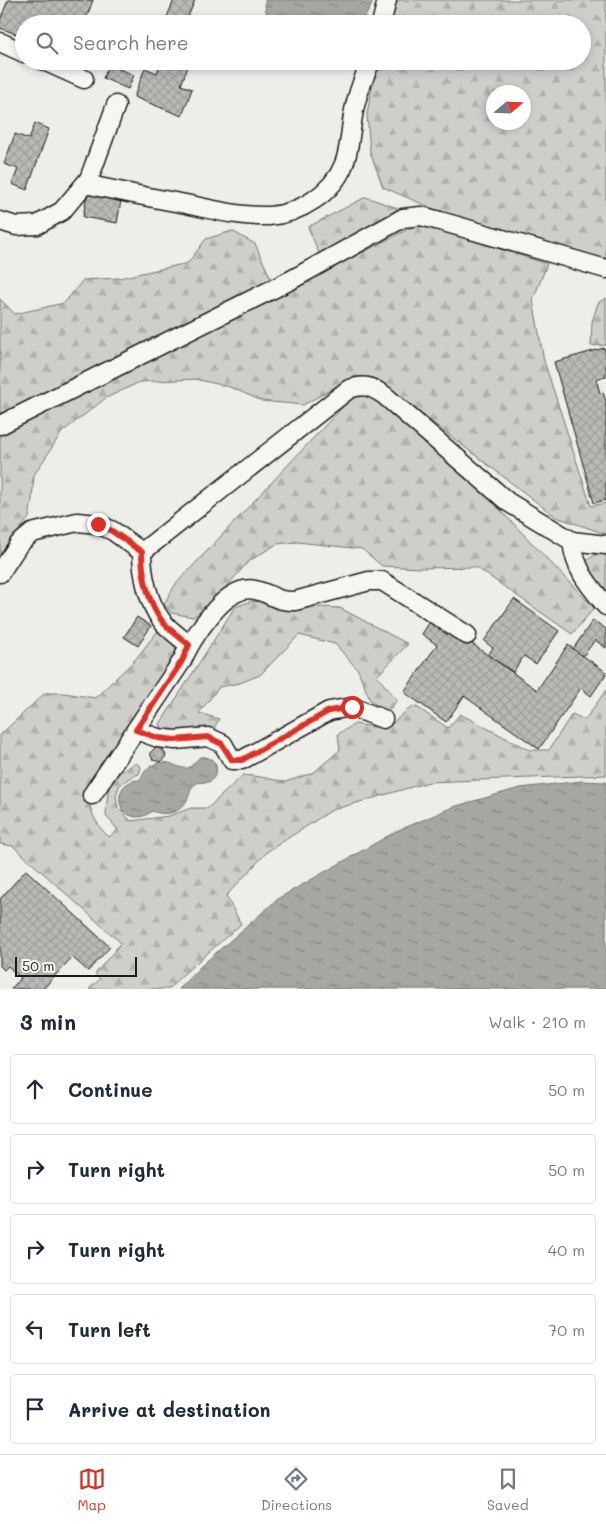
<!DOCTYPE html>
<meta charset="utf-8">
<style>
body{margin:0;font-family:Mali,sans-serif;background:#f2f2f3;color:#1f2937}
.compass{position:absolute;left:486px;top:85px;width:45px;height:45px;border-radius:50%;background:#fff;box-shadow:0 2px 8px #0003;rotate:71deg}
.scale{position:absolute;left:15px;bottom:12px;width:122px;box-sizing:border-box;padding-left:5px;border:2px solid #1c1c1c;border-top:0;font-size:14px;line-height:18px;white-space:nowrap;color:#1c1c1c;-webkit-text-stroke:4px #f6f6f2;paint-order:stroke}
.stop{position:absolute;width:15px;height:15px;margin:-11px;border:4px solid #d93025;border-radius:50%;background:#fff}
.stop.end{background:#d93025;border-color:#fff;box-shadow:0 1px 5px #0008}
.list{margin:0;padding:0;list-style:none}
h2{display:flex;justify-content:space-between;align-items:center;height:65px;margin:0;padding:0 20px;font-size:21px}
h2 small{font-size:16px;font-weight:400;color:#747a83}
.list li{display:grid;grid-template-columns:32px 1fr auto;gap:15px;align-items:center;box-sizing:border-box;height:70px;margin:0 10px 10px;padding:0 10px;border:1px solid #e0e1e3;border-radius:5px}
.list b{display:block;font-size:19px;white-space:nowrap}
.list em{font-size:16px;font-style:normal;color:#747a83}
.icon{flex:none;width:28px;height:28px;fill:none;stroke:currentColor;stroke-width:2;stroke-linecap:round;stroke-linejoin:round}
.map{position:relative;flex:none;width:606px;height:989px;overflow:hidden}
.search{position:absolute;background:#fff;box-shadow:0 2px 8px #0003;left:15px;right:15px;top:15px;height:55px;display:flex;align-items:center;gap:12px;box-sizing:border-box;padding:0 18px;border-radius:28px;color:#747a83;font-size:19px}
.sheet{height:465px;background:#fff}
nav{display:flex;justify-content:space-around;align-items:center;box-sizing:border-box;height:70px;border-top:1px solid #e0e1e3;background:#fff;font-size:14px;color:#747a83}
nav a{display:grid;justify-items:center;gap:2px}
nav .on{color:#d93025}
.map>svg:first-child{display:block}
.forest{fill:url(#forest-firs);stroke:#757574;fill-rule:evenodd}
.water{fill:url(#water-ripples);stroke:#6f6f6d}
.building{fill:url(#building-cross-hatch);stroke:#1c1c1c}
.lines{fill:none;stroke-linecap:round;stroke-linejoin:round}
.minor-casing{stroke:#1c1c1c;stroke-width:21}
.minor{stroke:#f6f6f2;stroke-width:18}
.route{stroke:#d93025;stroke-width:6}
</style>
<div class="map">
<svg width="606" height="989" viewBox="0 0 606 989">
<defs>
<pattern id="forest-firs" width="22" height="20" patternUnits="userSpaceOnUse" patternTransform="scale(1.25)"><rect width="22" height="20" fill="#cececb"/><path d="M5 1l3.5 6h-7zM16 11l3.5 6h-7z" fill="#b0b0ae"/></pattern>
<pattern id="water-ripples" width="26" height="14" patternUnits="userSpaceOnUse" patternTransform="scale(1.25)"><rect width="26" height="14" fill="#a6a6a3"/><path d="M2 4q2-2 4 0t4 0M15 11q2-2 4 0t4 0" fill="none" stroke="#868684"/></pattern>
<pattern id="building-cross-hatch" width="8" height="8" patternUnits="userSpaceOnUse" patternTransform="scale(1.25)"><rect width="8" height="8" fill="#b9b9b6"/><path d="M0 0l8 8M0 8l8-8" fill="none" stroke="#9e9e9c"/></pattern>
</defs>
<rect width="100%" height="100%" fill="#edede9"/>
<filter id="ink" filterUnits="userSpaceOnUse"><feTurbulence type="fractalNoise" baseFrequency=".02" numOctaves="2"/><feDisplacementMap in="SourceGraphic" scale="10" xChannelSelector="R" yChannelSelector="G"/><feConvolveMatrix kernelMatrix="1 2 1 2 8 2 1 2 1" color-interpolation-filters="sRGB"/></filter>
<g filter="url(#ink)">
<g class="forest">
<path d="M399,0H606V259L454,218L383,187L370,152L367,114L377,61H582V24H389L395,5ZM494,92H524V122H494Z"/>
<path d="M366,197L397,208L396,214L321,258L308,227Z"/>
<path d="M420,223L547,264L533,300L544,361L591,506L606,503V534L556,517L428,419L379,380L355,376L303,405L262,401L230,387L195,379L140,382L106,398L62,432L34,475L32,500L29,518L0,554V429L239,316Z"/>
<path d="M232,231L255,244L271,279L0,414V299L15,314L64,303L83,280L119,278L188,263L206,239Z"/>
<path d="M606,298V345L591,346L592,322L598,303Z"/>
<path d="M368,395L382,401L483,492L594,608L572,634L476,567L420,568L382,566L362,549L297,542L277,544L249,561L211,604L193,617L171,613L164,604L175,585L352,397Z"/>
<path d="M598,553L606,555V596L589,573L587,560Z"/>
<path d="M252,601L296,606L340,608L408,644L377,676L397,700L387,713L370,700L358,670L335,644L299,635L260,675L240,683L219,687L199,713L219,719L212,732H163L160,724L235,607Z"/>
<path d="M157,632L169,633L177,653L87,791C89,808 95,825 109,837L118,830L106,816C108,785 107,778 136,763L141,767L139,774L129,778L119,786L116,796L118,808L131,821L169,816L191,808H208L243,775L261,777L285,782L313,773L340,750L338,734L355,724L374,727L392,724L406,711L415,706L448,728L460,714L529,750H549L572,714L585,720L606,690V775L429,782L332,810L268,851L226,896L241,924L179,978L169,989H89L100,979L95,974L121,943L13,846L0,844V735L45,693H64L95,698L134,661Z"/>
</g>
<g class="water">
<path d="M265,0H373L371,6L361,24C341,24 286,29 271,18C265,14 265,7 265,0Z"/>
<path d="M200,757C216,755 223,772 209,782C206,782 200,782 197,783C190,786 190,795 187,800C180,814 165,816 152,811C142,819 133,819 123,811C115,796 122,780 140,780C145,767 158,759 172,764C177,766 182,769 188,768C193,766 195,761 200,757Z"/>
<path d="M582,781L606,782V989H179L200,967L279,898L395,832L453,807L520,788Z"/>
</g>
<g class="building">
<path d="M8,0H93L84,24H24V37L0,28V20Z"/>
<path d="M174,0H195L185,24H164Z"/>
<path d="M161,61H190L181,85L192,89L182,116L134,97L145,68L157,73Z"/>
<path d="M109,65L134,75L128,89L103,78Z"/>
<path d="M35,123L49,129L27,190L12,184L18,169L4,164L15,134L29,139Z"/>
<path d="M87,194L121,200L117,223L83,217Z"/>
<path d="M604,348L606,354V376L596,379L600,393L603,392L606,402V500L594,503L554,362Z"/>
<path d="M514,599L559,631L536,664L524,656L513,672L488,655L493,648L484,641Z"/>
<path d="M137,617L151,626L138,646L124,637Z"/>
<path d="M431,620L457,633L537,690L568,645L606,672V674L591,696L581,688L539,749L464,696L446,722L404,692L437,645L422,634Z"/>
<path d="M593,620L606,629V648L595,640L583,656L573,649Z"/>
<path d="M156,747L163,749L166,756L161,762L153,760L150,753Z"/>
<path d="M26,870L110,947L88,971L72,957L43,989H11L21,978L8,966L4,970L0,966V899Z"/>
</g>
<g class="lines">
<g class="minor-casing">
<g id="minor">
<path d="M381,24L387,0"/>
<path d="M0,42L24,53"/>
<path d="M44,61L84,79"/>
<path d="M85,184C118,191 152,198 186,204C213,210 241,217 269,216C299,214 333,193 344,164C350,149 350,132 353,116C356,96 363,79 371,61"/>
<path d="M0,221L16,226L37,225L62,211L89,179L116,105"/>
<path d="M0,425L291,280L403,218L421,216L440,221L606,269"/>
<path d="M572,541C575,570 588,584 606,606"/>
<path d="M142,552C142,574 148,603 162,621C169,630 180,637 189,645"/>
<path d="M0,573L19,544L32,533L77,522L98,524L113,531L142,552L349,389C365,384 370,386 384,395L508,502L572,541L606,545"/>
<path d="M136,730L158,738L175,740L208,737L223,744L232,760H242L329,711L352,707L383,719"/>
<path d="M92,795L182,661C191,639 226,583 255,590C271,593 275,602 295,601L369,581H382L467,635"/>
</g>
</g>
<use href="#minor" class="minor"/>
</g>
</g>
<g class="lines" filter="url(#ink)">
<path class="route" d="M98,524L112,531L142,552C142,574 148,603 162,621C169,630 180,637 189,645L182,661L136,730L158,738L175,740L208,737L222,744L232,760H242L329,711L352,707"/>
</g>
</svg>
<svg class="compass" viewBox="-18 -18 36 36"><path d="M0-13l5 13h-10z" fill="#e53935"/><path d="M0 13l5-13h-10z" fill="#747a83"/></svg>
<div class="scale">50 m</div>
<div class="stop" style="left:352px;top:707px"></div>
<div class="stop end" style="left:98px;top:524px"></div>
<div class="search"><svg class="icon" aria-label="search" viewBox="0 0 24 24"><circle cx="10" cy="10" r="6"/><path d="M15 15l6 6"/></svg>Search here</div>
</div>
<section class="sheet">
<h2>3 min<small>Walk · 210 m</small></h2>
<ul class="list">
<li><svg class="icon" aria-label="ahead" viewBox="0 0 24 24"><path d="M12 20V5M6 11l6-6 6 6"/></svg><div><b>Continue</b></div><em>50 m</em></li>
<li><svg class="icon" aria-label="right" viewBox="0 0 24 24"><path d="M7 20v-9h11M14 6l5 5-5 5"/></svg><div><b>Turn right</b></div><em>50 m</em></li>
<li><svg class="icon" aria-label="right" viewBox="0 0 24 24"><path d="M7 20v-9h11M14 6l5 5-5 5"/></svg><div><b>Turn right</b></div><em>40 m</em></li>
<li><svg class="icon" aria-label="left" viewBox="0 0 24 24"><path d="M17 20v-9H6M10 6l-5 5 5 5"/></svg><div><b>Turn left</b></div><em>70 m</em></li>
<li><svg class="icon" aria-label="arrive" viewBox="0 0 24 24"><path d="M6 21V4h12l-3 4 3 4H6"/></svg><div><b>Arrive at destination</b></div></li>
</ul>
</section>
<nav>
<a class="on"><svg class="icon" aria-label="map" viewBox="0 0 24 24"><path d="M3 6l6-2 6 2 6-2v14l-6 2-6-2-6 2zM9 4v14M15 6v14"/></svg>Map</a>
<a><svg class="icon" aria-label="directions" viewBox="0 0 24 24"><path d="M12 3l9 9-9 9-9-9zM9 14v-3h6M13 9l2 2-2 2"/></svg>Directions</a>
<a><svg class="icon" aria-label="saved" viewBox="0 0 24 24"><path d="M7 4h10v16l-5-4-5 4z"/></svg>Saved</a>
</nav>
